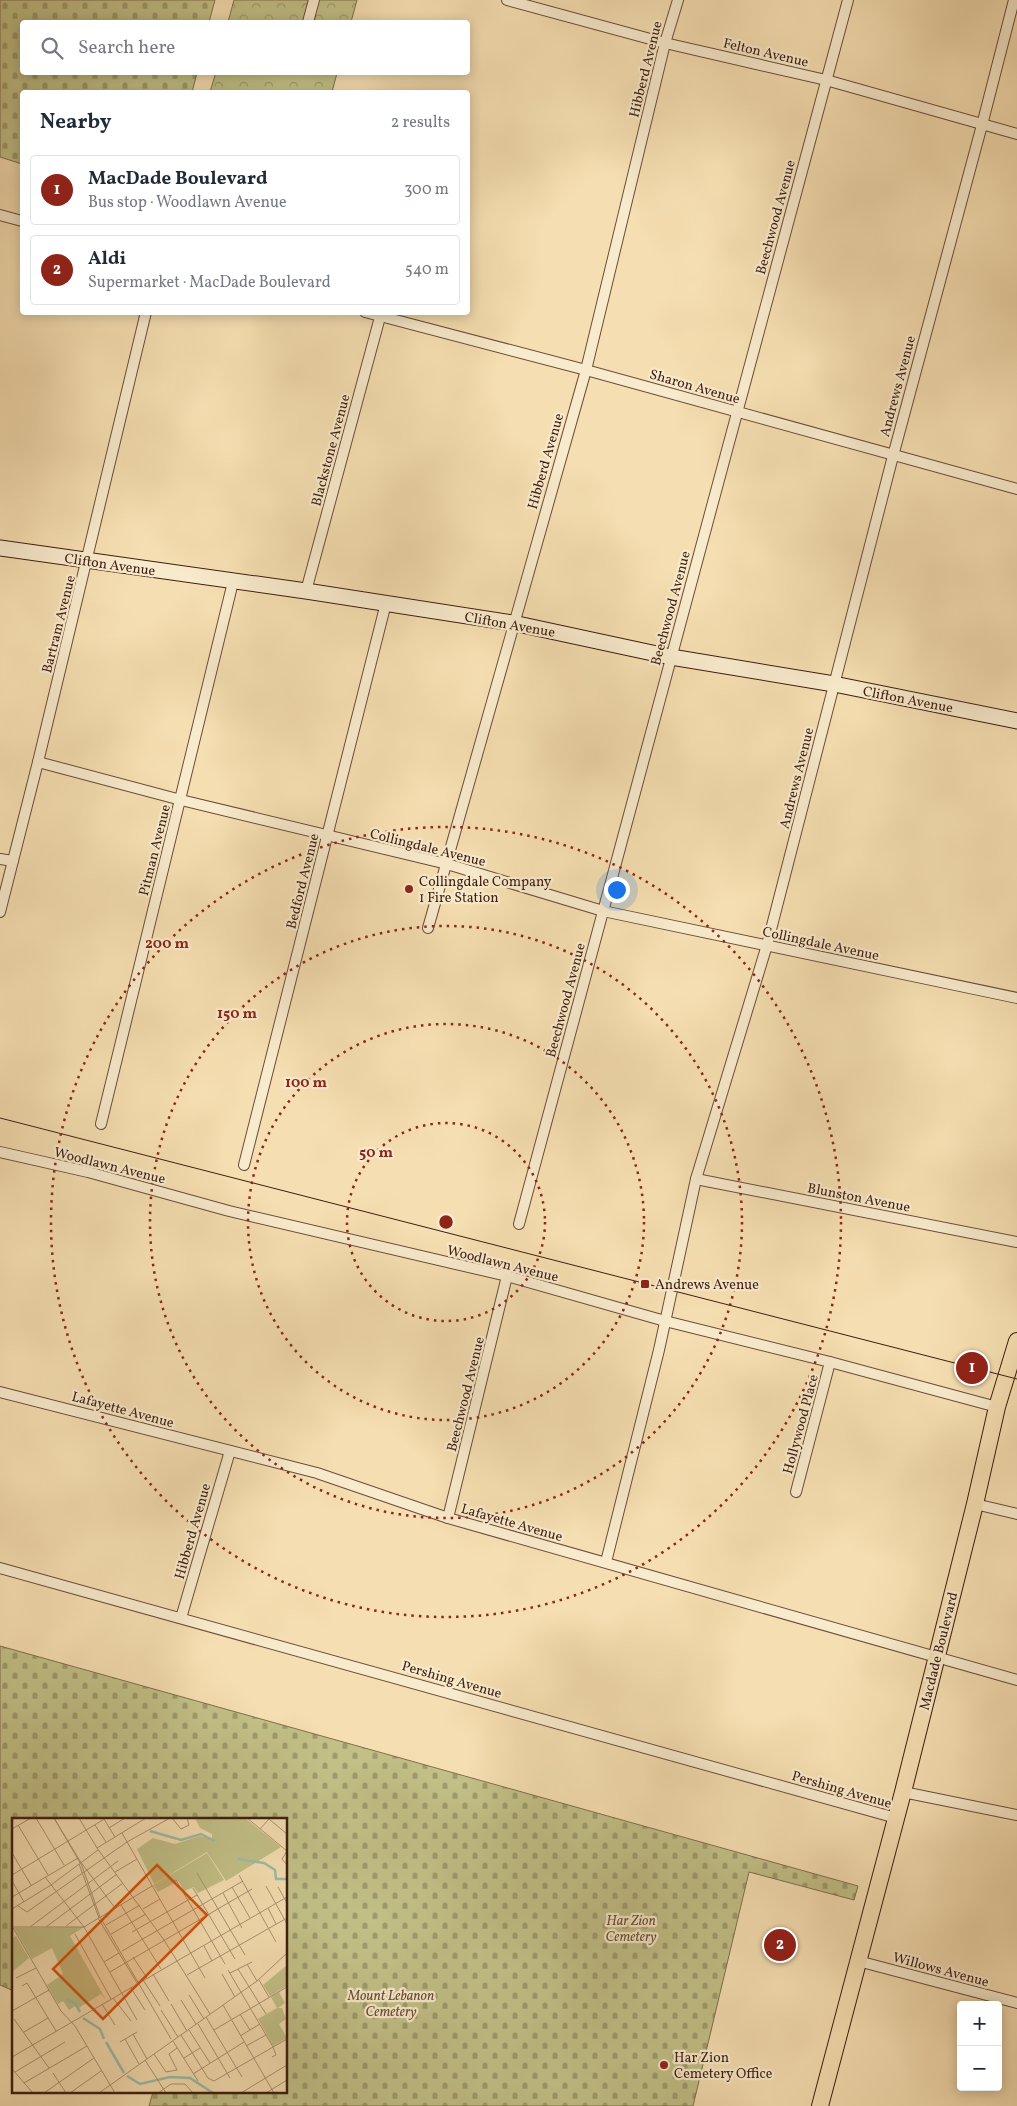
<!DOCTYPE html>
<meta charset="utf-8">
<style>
body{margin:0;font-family:Vollkorn,serif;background:#f6f6f7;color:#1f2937}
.controls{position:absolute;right:15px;bottom:15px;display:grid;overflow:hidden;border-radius:5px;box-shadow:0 2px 12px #0003}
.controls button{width:45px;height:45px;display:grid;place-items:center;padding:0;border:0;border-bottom:1px solid #e0e1e3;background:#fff;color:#1f2937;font:25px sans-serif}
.you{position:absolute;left:616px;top:889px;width:18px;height:18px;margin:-12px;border:4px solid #fff;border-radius:50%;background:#1a73e8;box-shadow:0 0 0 8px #1a73e833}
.badge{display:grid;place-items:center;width:32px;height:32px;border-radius:50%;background:#8f2418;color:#fff;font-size:16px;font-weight:700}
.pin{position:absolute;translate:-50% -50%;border:2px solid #fff;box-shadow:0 1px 5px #0006}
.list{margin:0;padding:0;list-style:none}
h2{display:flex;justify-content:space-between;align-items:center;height:65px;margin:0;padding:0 20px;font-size:21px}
h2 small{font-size:16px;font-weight:400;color:#747a83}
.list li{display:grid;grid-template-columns:32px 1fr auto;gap:15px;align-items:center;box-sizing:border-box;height:70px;margin:0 10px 10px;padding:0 10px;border:1px solid #e0e1e3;border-radius:5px}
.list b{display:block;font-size:19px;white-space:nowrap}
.list p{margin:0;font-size:16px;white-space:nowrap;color:#747a83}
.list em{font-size:16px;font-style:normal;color:#747a83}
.icon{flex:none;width:28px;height:28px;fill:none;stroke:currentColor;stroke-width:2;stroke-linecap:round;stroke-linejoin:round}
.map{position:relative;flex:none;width:1017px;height:2106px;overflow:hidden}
.search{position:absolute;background:#fff;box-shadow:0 2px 12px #0003;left:20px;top:20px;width:450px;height:55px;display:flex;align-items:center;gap:12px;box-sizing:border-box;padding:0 18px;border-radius:5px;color:#747a83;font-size:19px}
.panel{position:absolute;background:#fff;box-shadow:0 2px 12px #0003;left:20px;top:90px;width:450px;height:225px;border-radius:5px}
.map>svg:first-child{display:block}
.cemetery{fill:url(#cemetery-stones);stroke:#806e4c}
.park{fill:url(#park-crowns);stroke:#806e4c}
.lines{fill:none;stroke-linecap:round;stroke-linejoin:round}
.street-casing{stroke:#6c4d38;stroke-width:12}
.secondary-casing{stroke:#3e1d10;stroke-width:17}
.primary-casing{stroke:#3e1d10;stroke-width:18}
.street{stroke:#f8eacc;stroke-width:10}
.secondary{stroke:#f8eacc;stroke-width:15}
.primary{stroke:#f5deb1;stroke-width:16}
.tram{stroke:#3e1d10;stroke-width:1}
.ring{fill:none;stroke:#8f2418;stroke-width:2.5;stroke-dasharray:2.5 5}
.poi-dot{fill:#8f2418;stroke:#f8eacc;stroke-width:2}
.labels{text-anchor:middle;stroke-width:4.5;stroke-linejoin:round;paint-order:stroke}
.street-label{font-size:14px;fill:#3e1d10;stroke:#f8eacc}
.poi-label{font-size:14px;fill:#3e1d10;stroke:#f8eacc;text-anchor:start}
.park-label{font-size:14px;font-style:italic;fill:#664e34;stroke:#f8eacc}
.inset-river{fill:none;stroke:#9cbcaa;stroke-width:2.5}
.inset-road{fill:none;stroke:#ac9171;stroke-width:1}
.view{fill:#d7530c;fill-opacity:0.15;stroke:#d7530c;stroke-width:2.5}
.inset-edge{fill:none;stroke:#3e1d10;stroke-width:2.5}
.centre{fill:#8f2418;stroke:#f8eacc;stroke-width:2.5}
.ring-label{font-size:15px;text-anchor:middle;font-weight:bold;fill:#8f2418;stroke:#f8eacc;stroke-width:4.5;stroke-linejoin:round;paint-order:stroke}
</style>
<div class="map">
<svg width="1017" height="2106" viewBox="0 0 1017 2106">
<defs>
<pattern id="cemetery-stones" width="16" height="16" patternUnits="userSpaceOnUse" patternTransform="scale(1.25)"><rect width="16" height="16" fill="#c2c087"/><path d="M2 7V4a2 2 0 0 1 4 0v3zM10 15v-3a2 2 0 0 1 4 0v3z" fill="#9f9b6d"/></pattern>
<pattern id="park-crowns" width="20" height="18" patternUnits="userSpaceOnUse" patternTransform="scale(1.25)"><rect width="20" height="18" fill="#c2c087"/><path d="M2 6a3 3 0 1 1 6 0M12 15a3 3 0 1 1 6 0" fill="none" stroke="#9f9b6d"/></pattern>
</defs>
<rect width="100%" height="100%" fill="#f5deb1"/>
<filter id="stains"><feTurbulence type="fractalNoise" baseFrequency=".004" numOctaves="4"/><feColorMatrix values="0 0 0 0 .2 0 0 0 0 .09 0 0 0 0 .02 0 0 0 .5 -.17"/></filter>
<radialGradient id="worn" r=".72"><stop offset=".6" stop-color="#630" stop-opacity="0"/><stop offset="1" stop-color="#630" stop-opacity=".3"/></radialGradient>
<g class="cemetery">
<path d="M0,0H215L209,22H22V72L197,73L192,92H22V164L0,157Z"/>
<path d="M0,1646L858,1886L854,1900L749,1872L693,2106H149L153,2092H286V1820H14V1991L0,1985Z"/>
</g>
<g class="park">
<path d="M234,0H357L351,22H228Z"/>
<path d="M216,72H337V73L332,92H210Z"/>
</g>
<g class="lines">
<g class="street-casing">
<g id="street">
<path d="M507,0L665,43L826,80L1017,134"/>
<path d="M308,22L314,0"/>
<path d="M0,215L22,221"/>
<path d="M365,312L586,370L1017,489"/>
<path d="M306,591L380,317"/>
<path d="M38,762L181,800L447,864L603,911L1017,998"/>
<path d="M0,859L13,861"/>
<path d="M0,912L38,762L146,312"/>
<path d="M428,928L586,370L665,43L678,0"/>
<path d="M101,1124L233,582"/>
<path d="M0,1152L88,1172L229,1211L507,1276L665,1321L830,1362L997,1407"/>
<path d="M244,1165L386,603"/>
<path d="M696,1179L1017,1242"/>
<path d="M519,1224L848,0"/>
<path d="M0,1392L317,1473L448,1518L1017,1680"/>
<path d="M796,1492L830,1362"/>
<path d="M975,1504L1017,1514"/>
<path d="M448,1518L507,1276"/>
<path d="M606,1562L659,1350L696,1179L767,945L893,456L982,125L1014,0"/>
<path d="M0,1568L896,1818"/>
<path d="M181,1618L230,1451"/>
<path d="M903,1792L1017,1815"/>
<path d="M858,1961L1017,2003"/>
</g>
</g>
<g class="secondary-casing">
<path id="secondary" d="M0,548L306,591L513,623L671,657L834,684L1017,721"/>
</g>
<g class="primary-casing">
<path id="primary" d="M820,2106L903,1792L975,1504L997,1407L1017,1341"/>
</g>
<use href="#street" class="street"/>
<use href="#secondary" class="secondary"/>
<use href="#primary" class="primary"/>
<path class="tram" d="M0,1118L1017,1379"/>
</g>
<g class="ring">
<circle cx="446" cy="1222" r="99"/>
<circle cx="446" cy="1222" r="198"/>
<circle cx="446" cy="1222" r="296"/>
<circle cx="446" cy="1222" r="395"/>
</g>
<g class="poi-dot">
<circle cx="409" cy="889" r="5"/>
<rect x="640" y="1279" width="10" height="10" rx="2.5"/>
<circle cx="664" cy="2065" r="5"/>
</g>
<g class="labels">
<g class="street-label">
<text transform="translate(766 52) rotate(13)" y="5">Felton Avenue</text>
<text transform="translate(645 69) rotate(-76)" y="5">Hibberd Avenue</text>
<text transform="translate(775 217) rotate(-75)" y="5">Beechwood Avenue</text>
<text transform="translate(695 386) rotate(16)" y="5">Sharon Avenue</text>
<text transform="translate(897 386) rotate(-75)" y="5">Andrews Avenue</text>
<text transform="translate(330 450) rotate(-75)" y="5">Blackstone Avenue</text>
<text transform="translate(545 461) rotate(-74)" y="5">Hibberd Avenue</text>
<text transform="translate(110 564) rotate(8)" y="5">Clifton Avenue</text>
<text transform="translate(670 608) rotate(-75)" y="5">Beechwood Avenue</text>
<text transform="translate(58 624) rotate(-76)" y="5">Bartram Avenue</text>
<text transform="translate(510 624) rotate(10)" y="5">Clifton Avenue</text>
<text transform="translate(908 699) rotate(11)" y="5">Clifton Avenue</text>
<text transform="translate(796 778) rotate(-76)" y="5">Andrews Avenue</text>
<text transform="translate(428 847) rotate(14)" y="5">Collingdale Avenue</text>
<text transform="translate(154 850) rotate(-76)" y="5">Pitman Avenue</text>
<text transform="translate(302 881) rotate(-76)" y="5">Bedford Avenue</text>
<text transform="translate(821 943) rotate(12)" y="5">Collingdale Avenue</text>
<text transform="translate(565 1000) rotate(-75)" y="5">Beechwood Avenue</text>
<text transform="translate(110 1165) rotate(14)" y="5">Woodlawn Avenue</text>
<text transform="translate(859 1197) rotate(11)" y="5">Blunston Avenue</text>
<text transform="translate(503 1263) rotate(14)" y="5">Woodlawn Avenue</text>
<text transform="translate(465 1394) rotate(-76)" y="5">Beechwood Avenue</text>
<text transform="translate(123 1409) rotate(15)" y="5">Lafayette Avenue</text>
<text transform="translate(800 1424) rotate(-75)" y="5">Hollywood Place</text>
<text transform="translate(512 1522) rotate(16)" y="5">Lafayette Avenue</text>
<text transform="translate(192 1531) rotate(-74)" y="5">Hibberd Avenue</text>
<text transform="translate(938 1651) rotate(-76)" y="5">Macdade Boulevard</text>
<text transform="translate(452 1679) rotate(16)" y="5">Pershing Avenue</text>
<text transform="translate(842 1789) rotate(16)" y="5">Pershing Avenue</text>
<text transform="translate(941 1969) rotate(15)" y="5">Willows Avenue</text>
</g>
<g class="poi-label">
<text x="419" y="886">Collingdale Company<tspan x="419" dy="16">1 Fire Station</tspan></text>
<text x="655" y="1289">Andrews Avenue</text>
<text x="674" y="2062">Har Zion<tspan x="674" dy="16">Cemetery Office</tspan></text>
</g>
<g class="park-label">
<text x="631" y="1925">Har Zion<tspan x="631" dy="16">Cemetery</tspan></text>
<text x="391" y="2000">Mount Lebanon<tspan x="391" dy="16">Cemetery</tspan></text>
</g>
</g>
<g transform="translate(12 1818)">
<rect width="275" height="275" fill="#f5deb1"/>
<path d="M183,0H233L269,29L214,63L195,34L142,66L125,31L141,20L163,26L188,18L200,21V16L188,10ZM72,109L58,118L94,182L89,176L65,191L63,188L57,192L51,183L46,186L35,167L51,156L40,130L20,141L2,110ZM4,118L17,140L0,154V120Z" fill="#c2c087"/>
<path d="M195,35L212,62L186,75L182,69L172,73L166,63L146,74L141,67ZM275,147V168L258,178L251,167ZM267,174L273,185L266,190H270L274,201L267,206L275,220L261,228L246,201L265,190L259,179Z" fill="#c2c087"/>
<path class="inset-river" d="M138,13L169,22L189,16L203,23M226,41L252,45L263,52L264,61H275M54,182L63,185L68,194M71,200L88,211L92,221M94,224L112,255M115,258L128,266L158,259L178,260L201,275"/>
<path class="inset-road" d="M24,0L52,47M42,0L68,43L103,90M42,0L70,48L88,99L159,221M67,0L85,30L152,122L198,196M160,0L169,11L177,7L175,0M235,0L275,33M92,1L103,19M6,7L36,57M83,7L94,24M97,10L113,0M0,11L19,0M248,11L257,1L275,16M110,15L193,160M85,30L134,0M275,33L270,41L275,47M0,35L19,67M67,46L87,100M103,54L125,41M185,55L233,137M0,57L94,0M227,57L264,124M33,59L72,109L125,202M0,63L12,84M159,63L164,62L213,146M254,68L275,106M220,69L238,100M266,69L275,85M181,70L223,141M211,75L230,110M0,79L66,40M109,87L149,151M6,88L15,94L115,24L158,0M256,90L264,106M0,91L39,67L86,32M131,91L148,81M86,100L125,165M94,107L128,87M0,108L49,193L63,208L103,275M54,108L111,65M1,109H72L140,68M18,109L106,43M34,109L105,56M120,114L185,77M63,116L99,181M99,116L134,96M192,128L200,143M110,133L231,63M121,139L135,160M92,144L107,135M235,146L245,163M226,151L254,196M216,152L261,229L264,237L260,239M98,154L240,71M218,155L240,144M141,156L157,183M210,156L223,179M175,157L275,100M4,160L24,150M131,162L148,188M247,162L257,179M10,168L15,165L44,213M119,170L133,192M177,177L192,201M101,180L119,203M169,182L184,206M90,186L103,207M159,186L175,213M211,187L262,275M149,192L166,219M0,193L37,172M228,196L238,212M194,199L230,259M2,201L37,250M186,206L218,260M177,212L198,245M202,212L275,169M12,214L36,200M121,216L135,241M169,217L196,260L202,263L275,221M228,218L248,206M113,221L127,246M161,223L186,263M108,224L125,214M234,228L254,217M142,236L154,254L165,252M0,239L275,79M172,240L188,230M133,242L154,275M0,251L21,275M165,252L157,236L165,230M3,254L53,224M41,255L54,275M181,256L232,224M12,265L75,228M32,275L82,240M58,275L89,253M87,275L245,163L275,135M146,275L159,266H173L181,275M229,275L275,247M254,275L275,262"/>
<path class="view" d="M145,47L195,97L91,201L41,151Z"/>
<rect width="275" height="275" class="inset-edge"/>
</g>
<circle cx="446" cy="1222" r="8" class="centre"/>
<g class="ring-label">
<text x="167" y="948">200 m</text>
<text x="237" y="1018">150 m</text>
<text x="306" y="1087">100 m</text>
<text x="376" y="1157">50 m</text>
</g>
<rect width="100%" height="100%" filter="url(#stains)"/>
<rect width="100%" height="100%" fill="url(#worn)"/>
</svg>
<div class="controls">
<button>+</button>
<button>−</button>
</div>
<div class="you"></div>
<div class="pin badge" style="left:972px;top:1368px">1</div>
<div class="pin badge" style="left:780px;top:1945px">2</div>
<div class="search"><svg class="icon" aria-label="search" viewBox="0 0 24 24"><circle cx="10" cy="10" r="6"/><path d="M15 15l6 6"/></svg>Search here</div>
<section class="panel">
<h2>Nearby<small>2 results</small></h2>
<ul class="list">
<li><span class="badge">1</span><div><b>MacDade Boulevard</b><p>Bus stop · Woodlawn Avenue</p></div><em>300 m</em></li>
<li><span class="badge">2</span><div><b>Aldi</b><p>Supermarket · MacDade Boulevard</p></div><em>540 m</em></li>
</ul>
</section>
</div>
